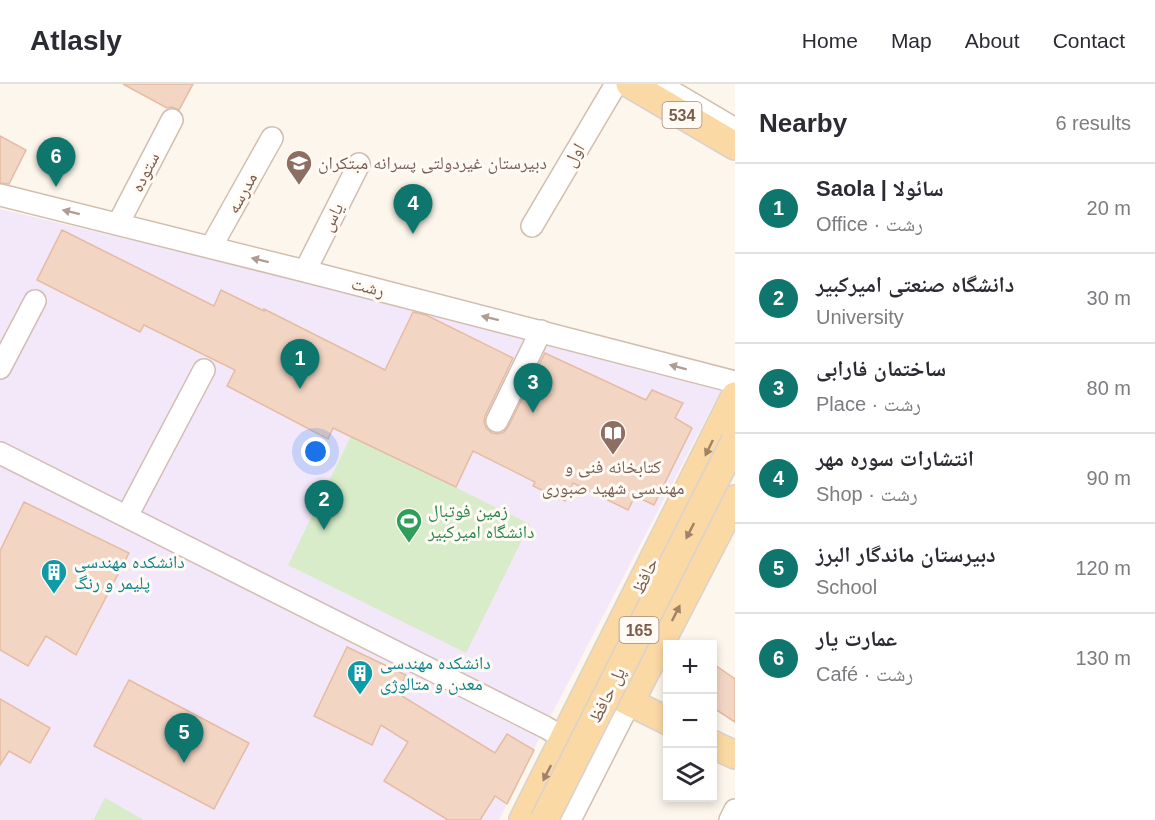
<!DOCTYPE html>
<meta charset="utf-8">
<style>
body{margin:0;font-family:Helvetica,"Noto Naskh Arabic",sans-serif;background:#f7f7f7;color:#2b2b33}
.controls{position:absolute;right:18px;bottom:18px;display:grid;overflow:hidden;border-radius:0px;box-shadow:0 3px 9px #0003}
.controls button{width:54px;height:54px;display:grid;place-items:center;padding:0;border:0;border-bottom:2px solid #e1e1e2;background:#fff;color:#2b2b33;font:30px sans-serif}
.you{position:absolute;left:316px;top:368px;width:21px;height:21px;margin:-15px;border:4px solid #fff;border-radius:50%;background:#1a73e8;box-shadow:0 0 0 9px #1a73e833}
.badge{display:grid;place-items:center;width:39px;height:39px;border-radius:50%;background:#0f766e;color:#fff;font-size:20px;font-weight:700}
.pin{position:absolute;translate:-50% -50px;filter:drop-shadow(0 2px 3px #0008)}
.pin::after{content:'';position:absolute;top:32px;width:21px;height:18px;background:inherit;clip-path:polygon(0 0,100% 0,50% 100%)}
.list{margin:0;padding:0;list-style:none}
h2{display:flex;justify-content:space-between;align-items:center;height:78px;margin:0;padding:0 24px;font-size:26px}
h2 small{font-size:20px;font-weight:400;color:#7c7c81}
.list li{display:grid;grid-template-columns:39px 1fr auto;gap:18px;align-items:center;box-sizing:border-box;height:90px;padding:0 24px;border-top:2px solid #e1e1e2}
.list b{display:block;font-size:22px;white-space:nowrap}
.list p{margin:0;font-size:20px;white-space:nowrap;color:#7c7c81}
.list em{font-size:20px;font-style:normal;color:#7c7c81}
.icon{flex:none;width:33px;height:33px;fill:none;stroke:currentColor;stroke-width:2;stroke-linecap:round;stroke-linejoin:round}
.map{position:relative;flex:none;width:735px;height:736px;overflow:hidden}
header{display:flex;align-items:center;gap:36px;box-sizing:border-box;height:84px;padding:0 30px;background:#fff;border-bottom:2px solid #e1e1e2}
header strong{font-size:28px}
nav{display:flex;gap:33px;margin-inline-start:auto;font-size:21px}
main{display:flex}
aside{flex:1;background:#fff}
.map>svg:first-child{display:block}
.education{fill:#f3e8fa}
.green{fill:#d8ecc9}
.building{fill:#f3d5c3;stroke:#e6bba3;stroke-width:1.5}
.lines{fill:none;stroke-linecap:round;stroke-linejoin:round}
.minor-casing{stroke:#d1beb0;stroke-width:24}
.major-casing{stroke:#dad1cd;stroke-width:30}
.minor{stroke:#fff;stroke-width:21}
.major{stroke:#fbd9a5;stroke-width:27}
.major-bridge-casing{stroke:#dad1cd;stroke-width:30;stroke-linecap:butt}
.major-bridge{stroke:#fbd9a5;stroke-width:27}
.oneway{fill:#af9d94}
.oneway2{fill:#a18267}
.labels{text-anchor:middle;stroke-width:6;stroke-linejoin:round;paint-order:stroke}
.shield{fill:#fffaf3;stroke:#a28b7f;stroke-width:1.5}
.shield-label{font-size:16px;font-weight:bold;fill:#7a5c4d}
.street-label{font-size:18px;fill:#7a5c4d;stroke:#fffaf3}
.education-label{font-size:18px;fill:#785e54;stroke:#fffaf3;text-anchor:start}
.leisure-label{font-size:18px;fill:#27864d;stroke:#fffaf3;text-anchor:start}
.culture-label{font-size:18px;fill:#0d838f;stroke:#fffaf3;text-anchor:start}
</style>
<header>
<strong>Atlasly</strong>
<nav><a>Home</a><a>Map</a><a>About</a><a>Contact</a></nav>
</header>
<main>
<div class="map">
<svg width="735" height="736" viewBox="0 0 735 736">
<rect width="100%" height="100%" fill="#fdf6ec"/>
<path class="education" d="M0,125L413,223L721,306L545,643L499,736H0Z"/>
<g class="green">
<path d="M351,352L530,440L466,569L288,481Z"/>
<path d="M105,714L144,736H93Z"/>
</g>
<g class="building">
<path d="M123,0H193L179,26L172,23L167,24Z"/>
<path d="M0,52L26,66L9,100L0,99Z"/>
<path d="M62,146L214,222L221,206L264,227V225L385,286L413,228L426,231L513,274L485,332L484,338L486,344L492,349L498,350L504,348L508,343L545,269L646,316L652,306L683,319L675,334L692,344L654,421L635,412L628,426L573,399L565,417L533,402L535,398L473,367L456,403L333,344L328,355L227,302L235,286L144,241L140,248L37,196Z"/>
<path d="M24,418L129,469L76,571L46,552L28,582L0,566V467Z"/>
<path d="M347,563L406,591L397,609L495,669L507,650L534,666L507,720L495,712L480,736H448L384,697L408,658L381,641L372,661L314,632Z"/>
<path d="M712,579L735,595V638L712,623Z"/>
<path d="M129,596L249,659L214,725L94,662Z"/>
<path d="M0,615L50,644L30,679L9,667L0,681Z"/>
</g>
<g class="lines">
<g class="minor-casing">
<g id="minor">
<path d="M659,0L735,45"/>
<path d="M0,111L305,187L735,298"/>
<path d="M118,140L172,36"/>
<path d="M532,142L616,0"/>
<path d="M211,163L272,54"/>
<path d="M305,187L359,80"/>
<path d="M0,284L35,217"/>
<path d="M497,337L541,247"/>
<path d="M0,369L545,643L564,654"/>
<path d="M127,432L204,286"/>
<path d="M570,736L630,618"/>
<path d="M730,736L735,726"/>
</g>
</g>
<g class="major-casing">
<g id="major">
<path d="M630,0L735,62"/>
<path d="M615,611L668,637"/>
<path d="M630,618L735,415"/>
<path d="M712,660L735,671"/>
<path d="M523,736L735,312"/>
</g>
</g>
<use href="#minor" class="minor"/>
<use href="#major" class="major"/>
<g class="major-bridge-casing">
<path id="major-bridge" d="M544,736L735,357"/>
</g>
<use href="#major-bridge" class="major-bridge"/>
</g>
<defs><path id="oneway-solid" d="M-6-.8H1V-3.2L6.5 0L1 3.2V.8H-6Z" transform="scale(1.5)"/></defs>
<g class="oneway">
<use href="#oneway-solid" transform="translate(71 128) rotate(-166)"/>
<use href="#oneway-solid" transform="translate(260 176) rotate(-166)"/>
<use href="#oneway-solid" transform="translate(490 234) rotate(-166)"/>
<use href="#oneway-solid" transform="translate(678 283) rotate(-165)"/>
</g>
<g class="oneway2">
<use href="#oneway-solid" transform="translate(709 364) rotate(116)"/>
<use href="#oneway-solid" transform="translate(690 447) rotate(117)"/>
<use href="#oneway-solid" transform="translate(676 529) rotate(-63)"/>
<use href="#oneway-solid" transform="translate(547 689) rotate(117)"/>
</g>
<defs>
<g id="school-pin" transform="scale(1.35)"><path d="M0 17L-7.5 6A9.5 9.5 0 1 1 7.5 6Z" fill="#8d6e63" stroke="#fffaf3"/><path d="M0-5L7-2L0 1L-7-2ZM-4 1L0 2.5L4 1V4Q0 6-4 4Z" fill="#fff"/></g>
<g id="library-pin" transform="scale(1.35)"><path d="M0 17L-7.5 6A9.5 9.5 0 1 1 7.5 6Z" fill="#8d6e63" stroke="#fffaf3"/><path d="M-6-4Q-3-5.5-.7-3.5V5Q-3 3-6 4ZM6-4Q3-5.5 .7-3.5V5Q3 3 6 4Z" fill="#fff"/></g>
<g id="stadium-pin" transform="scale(1.35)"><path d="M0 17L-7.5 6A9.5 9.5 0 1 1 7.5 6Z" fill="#2e9e5b" stroke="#fffaf3"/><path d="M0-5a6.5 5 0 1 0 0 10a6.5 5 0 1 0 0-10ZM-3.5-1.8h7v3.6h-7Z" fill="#fff"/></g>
<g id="building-pin" transform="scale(1.35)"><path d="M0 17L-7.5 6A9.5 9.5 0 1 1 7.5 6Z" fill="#0f9aa8" stroke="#fffaf3"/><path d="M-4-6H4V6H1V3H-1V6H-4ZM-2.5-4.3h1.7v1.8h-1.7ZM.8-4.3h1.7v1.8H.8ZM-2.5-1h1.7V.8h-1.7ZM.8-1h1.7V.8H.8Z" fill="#fff"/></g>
</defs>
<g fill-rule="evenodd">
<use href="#school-pin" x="299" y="79"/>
<use href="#library-pin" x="613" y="349"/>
<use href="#stadium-pin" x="409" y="437"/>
<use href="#building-pin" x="54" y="488"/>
<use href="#building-pin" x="360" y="589"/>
</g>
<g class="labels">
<g class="shield">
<rect x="662.5" y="18" width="39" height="26" rx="4.5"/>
<rect x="619.5" y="533" width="39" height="26" rx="4.5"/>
</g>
<g class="shield-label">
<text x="682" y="37">534</text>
<text x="639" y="552">165</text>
</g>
<g class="street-label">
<text transform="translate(574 71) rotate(-60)" y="6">اول</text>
<text transform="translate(145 88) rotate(-63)" y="6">ستوده</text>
<text transform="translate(242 109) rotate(-61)" y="6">مدرسه</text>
<text transform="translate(332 133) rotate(-63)" y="6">یاس</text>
<text transform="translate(368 203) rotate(14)" y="6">رشت</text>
<text transform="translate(645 492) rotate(-64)" y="6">حافظ</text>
<text transform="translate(607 611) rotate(-63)" y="6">پل حافظ</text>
</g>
<g class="education-label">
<text x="318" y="85">دبیرستان غیردولتی پسرانه مبتکران</text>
<text x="613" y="389" text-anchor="middle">کتابخانه فنی و<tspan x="613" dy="21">مهندسی شهید صبوری</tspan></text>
</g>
<g class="leisure-label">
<text x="428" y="433">زمین فوتبال<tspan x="428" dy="21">دانشگاه امیرکبیر</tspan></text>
</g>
<g class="culture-label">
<text x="74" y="484">دانشکده مهندسی<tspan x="74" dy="21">پلیمر و رنگ</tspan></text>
<text x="380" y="585">دانشکده مهندسی<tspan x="380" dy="21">معدن و متالوژی</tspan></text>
</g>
</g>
</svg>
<div class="controls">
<button>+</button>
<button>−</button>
<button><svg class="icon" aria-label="layers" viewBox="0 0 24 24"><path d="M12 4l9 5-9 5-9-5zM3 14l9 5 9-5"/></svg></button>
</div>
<div class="you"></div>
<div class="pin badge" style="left:300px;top:305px">1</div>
<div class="pin badge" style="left:324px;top:446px">2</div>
<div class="pin badge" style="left:533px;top:329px">3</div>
<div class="pin badge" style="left:413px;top:150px">4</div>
<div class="pin badge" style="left:184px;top:679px">5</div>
<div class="pin badge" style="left:56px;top:103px">6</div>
</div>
<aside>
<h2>Nearby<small>6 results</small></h2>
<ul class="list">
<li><span class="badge">1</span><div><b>Saola | سائولا</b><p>Office · رشت</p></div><em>20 m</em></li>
<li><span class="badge">2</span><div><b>دانشگاه صنعتی امیرکبیر</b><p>University</p></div><em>30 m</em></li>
<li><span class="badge">3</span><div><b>ساختمان فارابی</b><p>Place · رشت</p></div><em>80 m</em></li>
<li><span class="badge">4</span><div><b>انتشارات سوره مهر</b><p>Shop · رشت</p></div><em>90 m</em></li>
<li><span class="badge">5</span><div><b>دبیرستان ماندگار البرز</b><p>School</p></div><em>120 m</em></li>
<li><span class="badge">6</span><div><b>عمارت یار</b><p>Café · رشت</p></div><em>130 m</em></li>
</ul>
</aside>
</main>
